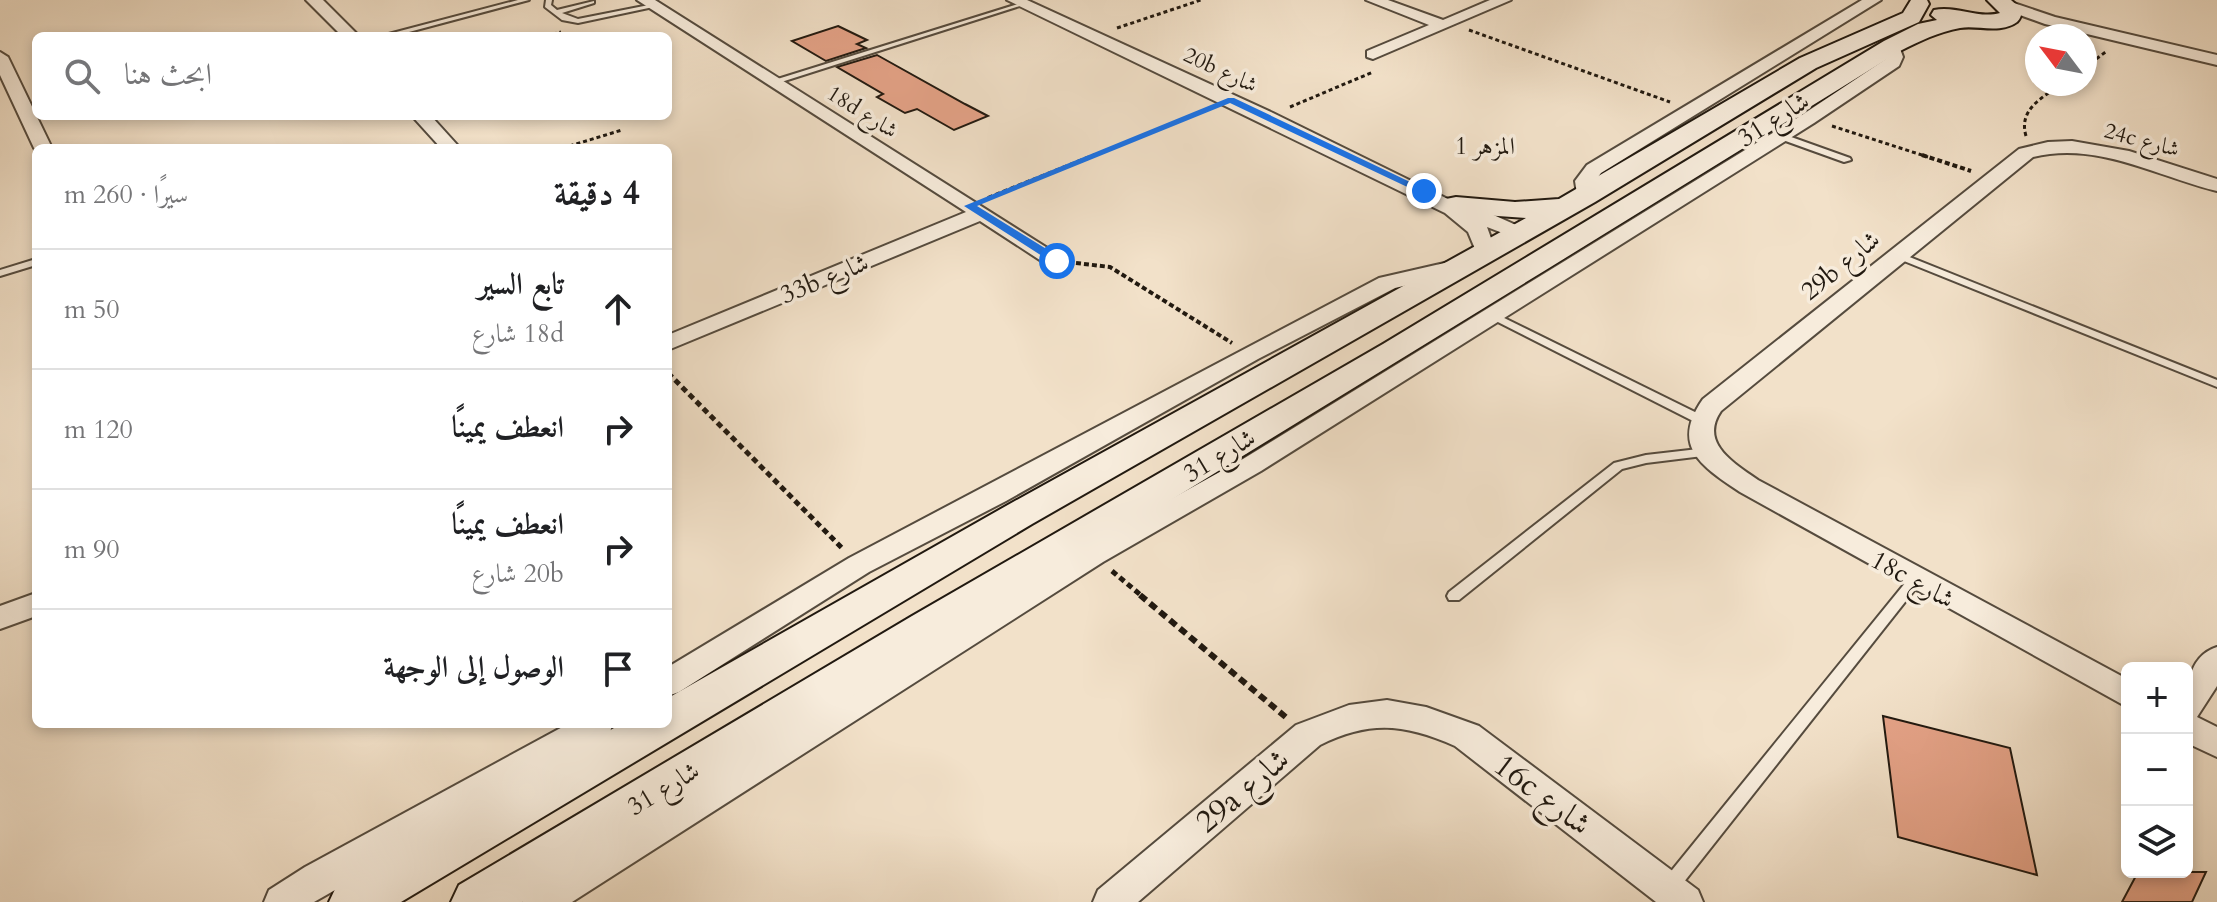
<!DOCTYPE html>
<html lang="ar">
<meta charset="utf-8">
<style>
body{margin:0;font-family:Cardo,Amiri,serif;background:#f6f6f6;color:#202124;direction:rtl}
.controls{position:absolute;right:24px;bottom:24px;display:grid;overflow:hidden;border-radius:12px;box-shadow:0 4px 12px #0003}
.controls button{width:72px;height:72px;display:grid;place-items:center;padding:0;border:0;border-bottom:2px solid #e0e0e0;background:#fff;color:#202124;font:40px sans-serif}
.compass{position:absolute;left:2025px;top:24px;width:72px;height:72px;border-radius:50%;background:#fff;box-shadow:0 4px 12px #0003;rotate:302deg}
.stop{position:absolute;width:24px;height:24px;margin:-18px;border:6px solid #1a73e8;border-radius:50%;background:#fff}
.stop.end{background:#1a73e8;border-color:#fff;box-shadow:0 2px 8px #0008}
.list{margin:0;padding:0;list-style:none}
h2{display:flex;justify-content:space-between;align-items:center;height:104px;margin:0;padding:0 32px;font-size:34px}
h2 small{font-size:26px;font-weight:400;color:#757577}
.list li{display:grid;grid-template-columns:52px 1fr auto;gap:24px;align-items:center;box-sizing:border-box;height:120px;padding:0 32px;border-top:2px solid #e0e0e0}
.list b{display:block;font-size:30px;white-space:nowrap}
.list p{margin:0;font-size:26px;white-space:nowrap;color:#757577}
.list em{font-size:26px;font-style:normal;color:#757577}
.icon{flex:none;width:44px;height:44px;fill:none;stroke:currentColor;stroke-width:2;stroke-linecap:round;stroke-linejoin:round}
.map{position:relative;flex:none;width:2217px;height:902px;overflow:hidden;direction:ltr}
.search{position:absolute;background:#fff;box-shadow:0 4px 12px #0003;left:32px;top:32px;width:640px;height:88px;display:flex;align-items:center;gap:20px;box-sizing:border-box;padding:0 28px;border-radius:12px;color:#757577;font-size:30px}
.panel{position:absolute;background:#fff;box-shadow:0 4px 12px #0003;left:32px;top:144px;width:640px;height:584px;border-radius:12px;direction:rtl}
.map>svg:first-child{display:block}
.building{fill:#e5a388;stroke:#211910;stroke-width:2}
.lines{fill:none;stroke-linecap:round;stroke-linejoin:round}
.lane-casing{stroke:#554b3e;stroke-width:4}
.street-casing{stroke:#554b3e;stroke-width:4}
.secondary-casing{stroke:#211910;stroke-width:4}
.path-far3{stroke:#211910;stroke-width:3;stroke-dasharray:4 3;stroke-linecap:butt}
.path-far2{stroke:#211910;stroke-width:4;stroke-dasharray:5 3;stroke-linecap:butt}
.path-far1{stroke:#211910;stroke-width:5;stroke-dasharray:6 4;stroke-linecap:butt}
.path{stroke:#211910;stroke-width:6;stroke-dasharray:8 5;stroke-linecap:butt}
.lane{fill:#f7ecdc;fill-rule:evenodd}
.street{fill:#f7ecdc;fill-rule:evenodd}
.secondary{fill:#f7ecdc;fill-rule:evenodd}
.route{fill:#1a73e8}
.labels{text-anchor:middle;stroke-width:7;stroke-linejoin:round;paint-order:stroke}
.far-street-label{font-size:22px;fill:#211910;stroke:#f7ecdc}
.far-neighbourhood-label{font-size:24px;fill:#211910;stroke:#f7ecdc}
.street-label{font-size:26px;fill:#211910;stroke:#f7ecdc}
.near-street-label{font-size:32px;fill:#211910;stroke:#f7ecdc}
</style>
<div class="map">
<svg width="2217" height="902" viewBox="0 0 2217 902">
<rect width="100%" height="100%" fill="#f2e1c9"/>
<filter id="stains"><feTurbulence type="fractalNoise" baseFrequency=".0025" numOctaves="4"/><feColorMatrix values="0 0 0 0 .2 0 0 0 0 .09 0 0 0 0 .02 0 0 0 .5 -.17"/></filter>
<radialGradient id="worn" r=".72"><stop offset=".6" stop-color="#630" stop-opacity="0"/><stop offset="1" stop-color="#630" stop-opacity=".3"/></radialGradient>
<g class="building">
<path d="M838,26L867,40L857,44L866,48L826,61L792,41Z"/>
<path d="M877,55L965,104L988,116L954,130L917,109L905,113L877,97L883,94L837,67Z"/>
<path d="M1883,716L2010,748L2037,875L1898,837Z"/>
<path d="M2138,872H2206L2192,902H2122Z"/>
</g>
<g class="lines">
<g class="lane-casing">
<g id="lane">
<path d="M518,0H529L394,36H381Z"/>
<path d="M546,0H552L551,5L557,10L594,1V3L562,13L578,19L654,4L658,6L578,23L562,20L545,7Z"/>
<path d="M1021,3L1026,4L775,84L768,82Z"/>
<path d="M1780,133L1850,158L1851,160L1844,162L1777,138L1776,136Z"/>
<path d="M1897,252L2217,380V387L1894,257L1892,255Z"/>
<path d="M36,259V265L0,276V270Z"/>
<path d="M1492,312L1703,416L1705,419L1699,423L1695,422L1488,317L1487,315L1488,313Z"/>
<path d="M1707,448L1713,452L1711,455L1646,463L1622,469L1459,600H1449L1447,596L1449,592L1614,463L1646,455Z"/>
<path d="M1915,575L1920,577L1922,580L1920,583L1676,892L1670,894L1664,892L1662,886L1664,880L1910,577Z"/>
</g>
</g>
<g class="street-casing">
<g id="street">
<path d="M306,0H323L359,36H342Z"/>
<path d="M637,0H655L1068,261L1057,267L1049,266L980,221L668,350V335L966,212Z"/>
<path d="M1007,0H1027L1273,113L1458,204L1471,205L1525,229L1528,233L1518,239L1487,227L1496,252L1485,258L1478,256L1468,232L1445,213Z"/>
<path d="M1366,0H1388L1443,20L1490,0H1511L1373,59L1367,57V51L1429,25Z"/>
<path d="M1862,0H1881L1601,173L1595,181L1592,200H1578L1575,181L1587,165Z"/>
<path d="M2008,1L2055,17L2217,55V65L2045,24L2003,9V3Z"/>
<path d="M1892,41L1898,43L1903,57L1899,66L1814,123L1261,471L1103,562L572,902H522L527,890L1083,548L1243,459L1802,115L1886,59L1884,46Z"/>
<path d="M0,52L8,57L52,148H36V151L34,148L0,75Z"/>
<path d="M412,116H431L460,148H441Z"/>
<path d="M2072,141L2129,151L2217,179V191C2156,176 2097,141 2033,157L1721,411C1699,443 1734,463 1758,480L2127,679V707L1740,492C1701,466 1670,446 1703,399L2019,149L2048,142Z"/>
<path d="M1462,259L1473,265L1470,270L1395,288L1258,359L1006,501L869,572L679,692L668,696V667L849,558L1379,278Z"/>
<path d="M36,593V616L0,629V606Z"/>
<path d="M2217,647V686L2197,717L2217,727V757L2187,743C2187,711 2179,659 2217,647Z"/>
<path d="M1387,700L1426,707L1479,726L1698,890L1703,902H1656L1455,746C1405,724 1370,720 1320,745L1138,902H1093L1098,890L1296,725L1349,705Z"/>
<path d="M568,724H613L609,734L314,902H264L269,890L305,867Z"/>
</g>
</g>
<g class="secondary-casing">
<g id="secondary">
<path d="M1911,0H1927L1929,4L1919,22L1816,68L1595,202L1032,524L401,902H329L337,885L621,724H668V698L1006,506L1526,218L1456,213L1446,211L1442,205L1446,199L1456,197L1515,202L1559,199L1800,58L1903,13Z"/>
<path d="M1987,0H2011L2022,10C2021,15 2021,18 2017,22C2001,34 1977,25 1960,28C1938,32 1920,41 1900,51C1442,336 979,615 522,902H451L459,885L912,616L1383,344L1884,41L1918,24L1937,20L1931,15L1934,10C1955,5 1978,19 2000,13Z"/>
</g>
</g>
<g class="path-far3">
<path d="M1117,28L1201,0"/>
<path d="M1469,30L1670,102"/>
<path d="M546,36L561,32"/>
<path d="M2085,67L2107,51"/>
<path d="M1290,107L1373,72"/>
<path d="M1832,126L1928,157"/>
<path d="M2026,136C2018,109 2043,97 2062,84"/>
<path d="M563,148L622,130"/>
<path d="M1090,157L1206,110"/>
</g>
<g class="path-far2">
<path d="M1922,155L1971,171"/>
<path d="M988,198L1095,155"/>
<path d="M1076,263L1110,267L1232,343"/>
</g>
<g class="path-far1">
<path d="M668,373L842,548"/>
<path d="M1112,571L1143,597"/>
</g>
<path class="path" d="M1140,595L1288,719"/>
<use href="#lane" class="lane"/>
<use href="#street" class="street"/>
<use href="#secondary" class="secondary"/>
</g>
<path class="route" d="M1228,98H1234L1429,191L1420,193L1230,103L977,206L1061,258V263H1053L964,206Z"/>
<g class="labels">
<g class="far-street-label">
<text transform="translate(1221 69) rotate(25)" y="8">20b شارع</text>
<text transform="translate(863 111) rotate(32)" y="8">18d شارع</text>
<text transform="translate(2142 139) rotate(15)" y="8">24c شارع</text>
</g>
<g class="far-neighbourhood-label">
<text x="1485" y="154">المزهر 1</text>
</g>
<g class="street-label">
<text transform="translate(1773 119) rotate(-32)" y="9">شارع 31</text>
<text transform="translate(1840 265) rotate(-39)" y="9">29b شارع</text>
<text transform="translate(824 278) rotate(-22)" y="9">33b شارع</text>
<text transform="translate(1219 455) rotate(-31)" y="9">شارع 31</text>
<text transform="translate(1913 579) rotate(29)" y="9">18c شارع</text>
<text transform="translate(663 788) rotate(-31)" y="9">شارع 31</text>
</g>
<g class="near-street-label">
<text transform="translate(1242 790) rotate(-40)" y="11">29a شارع</text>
<text transform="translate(1543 794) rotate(37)" y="11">16c شارع</text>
</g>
</g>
<rect width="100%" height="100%" filter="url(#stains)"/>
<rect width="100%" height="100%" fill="url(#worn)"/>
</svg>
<div class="controls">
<button>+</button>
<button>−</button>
<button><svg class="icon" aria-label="layers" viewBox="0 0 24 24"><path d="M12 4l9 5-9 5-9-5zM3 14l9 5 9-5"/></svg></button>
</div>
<svg class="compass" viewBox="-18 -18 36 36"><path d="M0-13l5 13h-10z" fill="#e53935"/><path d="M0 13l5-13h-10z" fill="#757577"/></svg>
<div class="stop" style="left:1057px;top:261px"></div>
<div class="stop end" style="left:1424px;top:191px"></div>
<div class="search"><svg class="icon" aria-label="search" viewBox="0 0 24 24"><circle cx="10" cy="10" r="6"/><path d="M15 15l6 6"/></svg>ابحث هنا</div>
<section class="panel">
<h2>4 دقيقة<small>سيرًا · 260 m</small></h2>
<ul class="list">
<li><svg class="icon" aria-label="ahead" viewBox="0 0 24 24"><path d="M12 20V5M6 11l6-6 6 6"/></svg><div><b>تابع السير</b><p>18d شارع</p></div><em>50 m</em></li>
<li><svg class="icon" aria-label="right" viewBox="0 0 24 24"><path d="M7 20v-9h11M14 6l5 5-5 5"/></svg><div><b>انعطف يمينًا</b></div><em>120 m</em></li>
<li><svg class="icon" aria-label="right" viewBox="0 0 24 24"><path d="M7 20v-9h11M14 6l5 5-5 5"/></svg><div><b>انعطف يمينًا</b><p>20b شارع</p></div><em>90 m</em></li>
<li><svg class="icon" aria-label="arrive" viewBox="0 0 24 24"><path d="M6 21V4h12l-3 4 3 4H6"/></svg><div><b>الوصول إلى الوجهة</b></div></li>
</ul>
</section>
</div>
